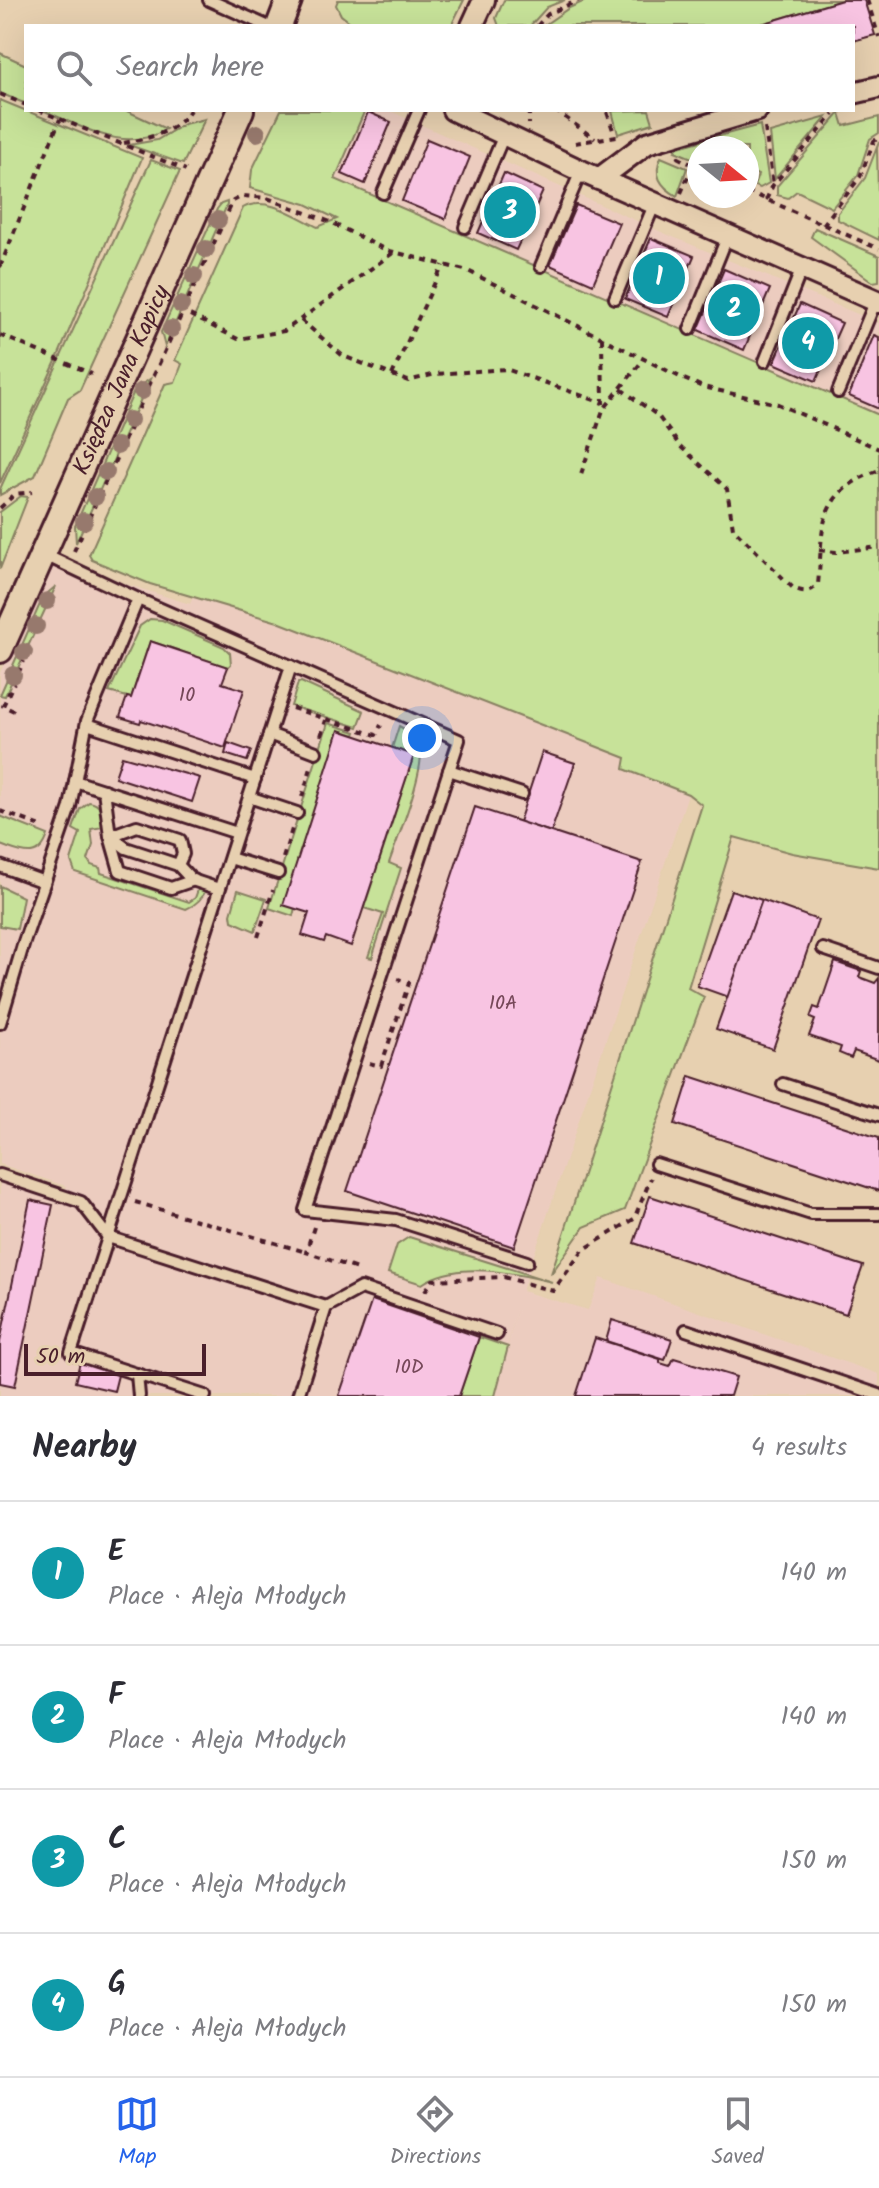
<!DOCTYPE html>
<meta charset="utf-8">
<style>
body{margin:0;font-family:Kalam,sans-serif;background:#f7f7f7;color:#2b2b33}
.compass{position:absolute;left:687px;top:136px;width:72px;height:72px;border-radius:50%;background:#fff;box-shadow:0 8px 32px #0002;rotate:108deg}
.scale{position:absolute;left:24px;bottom:20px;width:182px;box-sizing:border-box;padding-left:8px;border:4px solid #4a1f2b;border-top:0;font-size:22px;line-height:28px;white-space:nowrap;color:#4a1f2b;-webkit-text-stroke:6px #e7d0b0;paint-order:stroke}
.you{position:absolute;left:422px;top:738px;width:28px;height:28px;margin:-20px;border:6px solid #fff;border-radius:50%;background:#1a73e8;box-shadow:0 0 0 12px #1a73e833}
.badge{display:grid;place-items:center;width:52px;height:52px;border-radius:50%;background:#2563eb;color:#fff;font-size:26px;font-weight:700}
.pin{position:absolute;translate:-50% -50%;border:4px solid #fff;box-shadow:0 2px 8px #0006}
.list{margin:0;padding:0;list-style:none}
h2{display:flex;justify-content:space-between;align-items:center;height:104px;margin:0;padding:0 32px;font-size:34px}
h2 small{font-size:26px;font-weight:400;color:#7c7c81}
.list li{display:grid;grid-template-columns:52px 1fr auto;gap:24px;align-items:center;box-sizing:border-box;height:144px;padding:0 32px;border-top:2px solid #e1e1e2}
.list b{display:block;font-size:30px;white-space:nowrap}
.list p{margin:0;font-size:26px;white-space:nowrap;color:#7c7c81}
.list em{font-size:26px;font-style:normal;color:#7c7c81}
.icon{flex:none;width:44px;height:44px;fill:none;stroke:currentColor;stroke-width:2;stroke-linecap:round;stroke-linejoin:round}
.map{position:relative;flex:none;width:879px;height:1396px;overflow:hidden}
.search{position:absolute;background:#fff;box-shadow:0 8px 32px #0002;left:24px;right:24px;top:24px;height:88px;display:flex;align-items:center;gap:20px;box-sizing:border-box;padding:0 28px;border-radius:0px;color:#7c7c81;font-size:30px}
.sheet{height:680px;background:#fff}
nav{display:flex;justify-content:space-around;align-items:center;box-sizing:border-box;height:112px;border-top:2px solid #e1e1e2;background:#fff;font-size:22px;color:#7c7c81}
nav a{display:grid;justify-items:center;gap:4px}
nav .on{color:#2563eb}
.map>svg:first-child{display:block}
.built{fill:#ecccbf}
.green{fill:#c7e299;stroke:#888062;stroke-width:2}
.building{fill:#f8c4e2;stroke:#4a1f2b;stroke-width:2}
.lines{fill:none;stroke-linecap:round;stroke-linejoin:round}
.service-casing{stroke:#4a1f2b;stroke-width:16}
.minor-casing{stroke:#4a1f2b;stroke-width:26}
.tertiary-casing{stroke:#4a1f2b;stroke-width:30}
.path{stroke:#4a1f2b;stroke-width:4;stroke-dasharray:6 6;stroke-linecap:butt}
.service{stroke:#e7d0b0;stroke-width:10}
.minor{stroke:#e7d0b0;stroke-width:20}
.tertiary{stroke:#e7d0b0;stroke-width:24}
.tree{fill:#97796d}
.labels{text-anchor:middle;stroke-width:6;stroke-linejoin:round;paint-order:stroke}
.number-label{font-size:20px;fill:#764859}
.street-label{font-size:24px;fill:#4a1f2b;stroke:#e7d0b0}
</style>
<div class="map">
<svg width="879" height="1396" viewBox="0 0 879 1396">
<rect width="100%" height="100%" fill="#e7d0b0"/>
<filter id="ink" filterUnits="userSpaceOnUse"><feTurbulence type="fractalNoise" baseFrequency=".0125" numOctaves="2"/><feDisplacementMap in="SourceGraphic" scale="16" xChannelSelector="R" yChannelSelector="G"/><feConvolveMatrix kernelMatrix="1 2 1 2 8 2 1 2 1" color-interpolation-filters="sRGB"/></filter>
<g filter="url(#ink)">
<g class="built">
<path d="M365,110H388L666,234L879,323V415L334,178Z"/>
<path d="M271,422L675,559L624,768L688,794L522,1291L588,1310L601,1278L879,1374V1396H495L517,1309L494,1396H0V1178L64,1198L66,1186L0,1164V673L51,561L190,604Z"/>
</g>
<g class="green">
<path d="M338,0H464L451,26H355L341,15L336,5Z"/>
<path d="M504,0H565L547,7L530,26H499L496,18Z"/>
<path d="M587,0H842L755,26H543L569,8Z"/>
<path d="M0,53L26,65V104L0,93Z"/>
<path d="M0,100L142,158L57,359L0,483Z"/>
<path d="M42,110H125L166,129C126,155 82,126 42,110Z"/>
<path d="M281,110H365L335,179L879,415V868L792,853L734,837L688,988L704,997L625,1210L584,1227L551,1274L702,805L688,794L624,769L626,758L278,622L150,584L92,560L89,555L165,384L175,382L182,364L175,360L243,208C266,195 297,217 318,227L337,219L306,204L250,188L252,170Z"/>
<path d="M649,110L653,123L618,134L612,111Z"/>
<path d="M840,113L844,126L879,117V133L870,139L858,175L832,208L797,191L788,198L777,195V186Z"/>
<path d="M827,117L775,179L770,133Z"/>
<path d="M205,119L183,164L129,145L157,140L184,124Z"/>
<path d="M760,125L769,183L760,188L754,186L758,175L747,170V148H699V161L675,151L678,147Z"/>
<path d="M879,142L877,148L879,240L838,220V213L865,178Z"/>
<path d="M661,157L687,168L677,196C660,186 653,175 661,157Z"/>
<path d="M151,160L180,171L80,390L68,398L35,476L0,495V489Z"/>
<path d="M227,202V205L165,347L161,332L217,209L221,204Z"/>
<path d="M815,228L879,256V281L873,282L811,237Z"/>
<path d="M150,379L76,543L75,526L135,389Z"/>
<path d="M21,496L28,497L0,569V512Z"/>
<path d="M56,586L5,696L0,695L43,597Z"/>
<path d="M150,619L162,620L224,647L230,653L231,664L228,667L150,641L131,698L109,692L140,626Z"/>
<path d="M301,682L364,711L358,727L291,706L298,683Z"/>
<path d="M328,723L356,732L355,735L339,730L293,916L269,908Z"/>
<path d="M399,726C409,731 417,737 420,748C426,768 397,840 389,863L401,868L372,958L368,957L383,914L364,908L414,755L392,748Z"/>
<path d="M89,802C103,804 102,815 103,827L91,829L93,845L88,860L91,865L100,868L101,873L189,902L195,898L199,887L207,888C203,898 196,905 186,909L75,872L71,861L80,833L73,829L80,809Z"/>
<path d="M0,816L48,835C39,863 21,852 0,845Z"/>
<path d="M0,886L23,897L17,929L0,926Z"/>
<path d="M238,890L266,899L255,931L232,921L231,914Z"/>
<path d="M409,1237L552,1282C514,1273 457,1260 422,1284L388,1273L397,1245Z"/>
<path d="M479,1337L508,1347L495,1396H459Z"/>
</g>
<g class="building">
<path d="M842,0H864L875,35L853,41V26H755Z"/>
<path d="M368,112L391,122L365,184L342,174Z"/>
<path d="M427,139L470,157L445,219L402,201Z"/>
<path d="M504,173L543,191L516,250L478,233Z"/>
<path d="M576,205L619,223L593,284L550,265Z"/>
<path d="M651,238L694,256L668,317L625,299Z"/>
<path d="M724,269L770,289L744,350L698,330Z"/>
<path d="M800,304L842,323L816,381L774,363Z"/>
<path d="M874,335L879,337V409L849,396Z"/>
<path d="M150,641L228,667L222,683L244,690L225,748L141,720L140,723L120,717L127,697L131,698Z"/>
<path d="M339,730L414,755L351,946L326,937L324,942L302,935L309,913L283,905Z"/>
<path d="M228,743L251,751L247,761L225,754Z"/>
<path d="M542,752L575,763L551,832L519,822Z"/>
<path d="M122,756L200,778L192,802L115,777Z"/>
<path d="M475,807L642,862L514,1247L347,1191Z"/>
<path d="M731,890L762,900L728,997L697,986Z"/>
<path d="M762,900L818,920L773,1049L716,1029Z"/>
<path d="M835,962L861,971L859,977L875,983L879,978V1060L854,1051L851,1058L839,1053L841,1047L809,1036L815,1020L810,1018L814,1007L819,1009Z"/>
<path d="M690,1076L879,1138V1191L675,1124Z"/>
<path d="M650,1196L863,1266L846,1314L634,1243Z"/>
<path d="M30,1200L53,1205L15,1386L0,1383V1342Z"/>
<path d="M372,1300L479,1337L459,1396H339Z"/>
<path d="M612,1320L672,1339L665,1360L606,1341Z"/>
<path d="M595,1338L660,1359V1363L670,1366L674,1358L736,1377L730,1396H576Z"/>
<path d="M80,1362L119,1371L114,1391L75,1382Z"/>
</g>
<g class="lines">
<g class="service-casing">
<g id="service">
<path d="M209,0L267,26"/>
<path d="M383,193L419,110"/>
<path d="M465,227L504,135"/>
<path d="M541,266L581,171"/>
<path d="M615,298L655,203"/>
<path d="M690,329L728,235"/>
<path d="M765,361L802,268"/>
<path d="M838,392L876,300"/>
<path d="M138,599L459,740L305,1210L396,1220L527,1262"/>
<path d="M87,724L255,779"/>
<path d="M269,734L316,752"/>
<path d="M449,770L522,794"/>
<path d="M75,781L237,833"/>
<path d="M104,790L110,836L126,848L178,865L192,880L219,889"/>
<path d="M249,797L297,813"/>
<path d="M230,858L278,873"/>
<path d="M178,865L183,854L180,840L137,826L110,836L120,871L171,888L194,880"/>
<path d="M0,866L44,882"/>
<path d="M823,949L879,968"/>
<path d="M0,1023L24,942L70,807L87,721L138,599L43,554"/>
<path d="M783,1084L879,1115"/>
<path d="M656,1164L811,1214H879"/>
<path d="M0,1175L81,1202L108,1237L326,1307L298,1396"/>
<path d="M326,1307L361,1288L497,1334"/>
<path d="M686,1330L879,1395"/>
<path d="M137,1374L139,1396"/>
<path d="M205,1396L71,1353L291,666"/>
</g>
</g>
<g class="minor-casing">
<g id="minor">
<path d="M472,26L484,0"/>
<path d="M853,93L879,87"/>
<path d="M453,110L581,171L879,302"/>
<path d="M599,179L647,143L757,110"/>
</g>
</g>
<g class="tertiary-casing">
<g id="tertiary">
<path d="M279,26L289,0"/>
<path id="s1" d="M0,650L241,110"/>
</g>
</g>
<g class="path">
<path d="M867,0L879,37"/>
<path d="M537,26L548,14L579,0"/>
<path d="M0,94L26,105"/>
<path d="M38,110L186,170"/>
<path d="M529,110V124"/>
<path d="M555,110L595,139"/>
<path d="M607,112L615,136"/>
<path d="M765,128L773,185"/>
<path d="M124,143C149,138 175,133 190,110"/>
<path d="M575,143L617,136"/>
<path d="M677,157L693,165"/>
<path d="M747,191L879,249"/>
<path d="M681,193L693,165L699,168"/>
<path d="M766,200L773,185L834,114"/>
<path d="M823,225L860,177L874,141L879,138"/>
<path d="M0,267L60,119"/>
<path d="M190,315L238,339L284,331L393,253"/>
<path d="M301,320L343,356L408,381L436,374L506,369L603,403"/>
<path d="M0,335L92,374"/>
<path d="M602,338L603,404"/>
<path d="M392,375L443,265"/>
<path d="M621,389L658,416L680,446L727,489L733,528L793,588C804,593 810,593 818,584C824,528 814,495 879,470"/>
<path d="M581,474L603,410L644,359"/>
<path d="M0,508L15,494L32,492"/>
<path d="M819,550L836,552L879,547"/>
<path d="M74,551L233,201L243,196L267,198L328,221L386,250L468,271L684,379L703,387L778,404L879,449"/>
<path d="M292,708L376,735L381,725"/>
<path d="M14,711L3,706L24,661"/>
<path d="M321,736L326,720"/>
<path d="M302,797L311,768"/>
<path d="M0,811L44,827"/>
<path d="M283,858L292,829"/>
<path d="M258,937L273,890"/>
<path d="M369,1063L381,1066L409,983L398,979"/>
<path d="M135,1202L306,1252"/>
<path d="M314,1227L306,1252L360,1270"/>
<path d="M425,1291L433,1280L504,1277L553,1291L583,1250L634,1219L651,1178"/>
</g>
<use href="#service" class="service"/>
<use href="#minor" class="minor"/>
<use href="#tertiary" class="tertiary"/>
</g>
<g class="tree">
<circle cx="257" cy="133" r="9"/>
<circle cx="218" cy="220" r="9"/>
<circle cx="206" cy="249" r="9"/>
<circle cx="194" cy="276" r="9"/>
<circle cx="181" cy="305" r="9"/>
<circle cx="171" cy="329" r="9"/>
<circle cx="142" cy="391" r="9"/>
<circle cx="130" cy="420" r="9"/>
<circle cx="117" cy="446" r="9"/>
<circle cx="106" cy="472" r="9"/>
<circle cx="95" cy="497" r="9"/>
<circle cx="84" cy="521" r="9"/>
<circle cx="47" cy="601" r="9"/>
<circle cx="36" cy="626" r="9"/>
<circle cx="24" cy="652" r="9"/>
<circle cx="13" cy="675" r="9"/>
</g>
</g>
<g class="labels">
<g class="number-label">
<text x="187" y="701">10</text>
<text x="503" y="1009">10A</text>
<text x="409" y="1373">10D</text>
</g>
<g class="street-label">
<text dy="8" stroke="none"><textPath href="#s1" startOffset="296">Księdza Jana Kapicy</textPath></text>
</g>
</g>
</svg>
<svg class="compass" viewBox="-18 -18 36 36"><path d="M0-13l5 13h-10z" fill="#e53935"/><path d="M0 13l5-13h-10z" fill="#7c7c81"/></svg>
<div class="scale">50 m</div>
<div class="you"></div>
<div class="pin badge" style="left:659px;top:278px;background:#0f9aa8">1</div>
<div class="pin badge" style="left:734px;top:310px;background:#0f9aa8">2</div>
<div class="pin badge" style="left:510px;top:212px;background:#0f9aa8">3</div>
<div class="pin badge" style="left:808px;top:343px;background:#0f9aa8">4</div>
<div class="search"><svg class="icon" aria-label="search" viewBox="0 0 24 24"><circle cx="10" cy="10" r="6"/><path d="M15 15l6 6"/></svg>Search here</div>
</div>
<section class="sheet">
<h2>Nearby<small>4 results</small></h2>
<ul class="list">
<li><span class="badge" style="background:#0f9aa8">1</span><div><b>E</b><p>Place · Aleja Młodych</p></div><em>140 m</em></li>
<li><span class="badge" style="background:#0f9aa8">2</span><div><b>F</b><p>Place · Aleja Młodych</p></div><em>140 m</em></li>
<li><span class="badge" style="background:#0f9aa8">3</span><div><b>C</b><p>Place · Aleja Młodych</p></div><em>150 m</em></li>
<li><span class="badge" style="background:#0f9aa8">4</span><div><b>G</b><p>Place · Aleja Młodych</p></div><em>150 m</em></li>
</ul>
</section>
<nav>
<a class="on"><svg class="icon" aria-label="map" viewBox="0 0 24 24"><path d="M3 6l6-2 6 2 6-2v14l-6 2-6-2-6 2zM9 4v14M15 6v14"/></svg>Map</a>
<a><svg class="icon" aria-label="directions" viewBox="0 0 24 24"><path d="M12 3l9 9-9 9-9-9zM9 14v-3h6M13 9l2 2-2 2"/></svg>Directions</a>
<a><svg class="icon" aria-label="saved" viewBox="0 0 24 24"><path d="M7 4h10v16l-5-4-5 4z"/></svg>Saved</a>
</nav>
